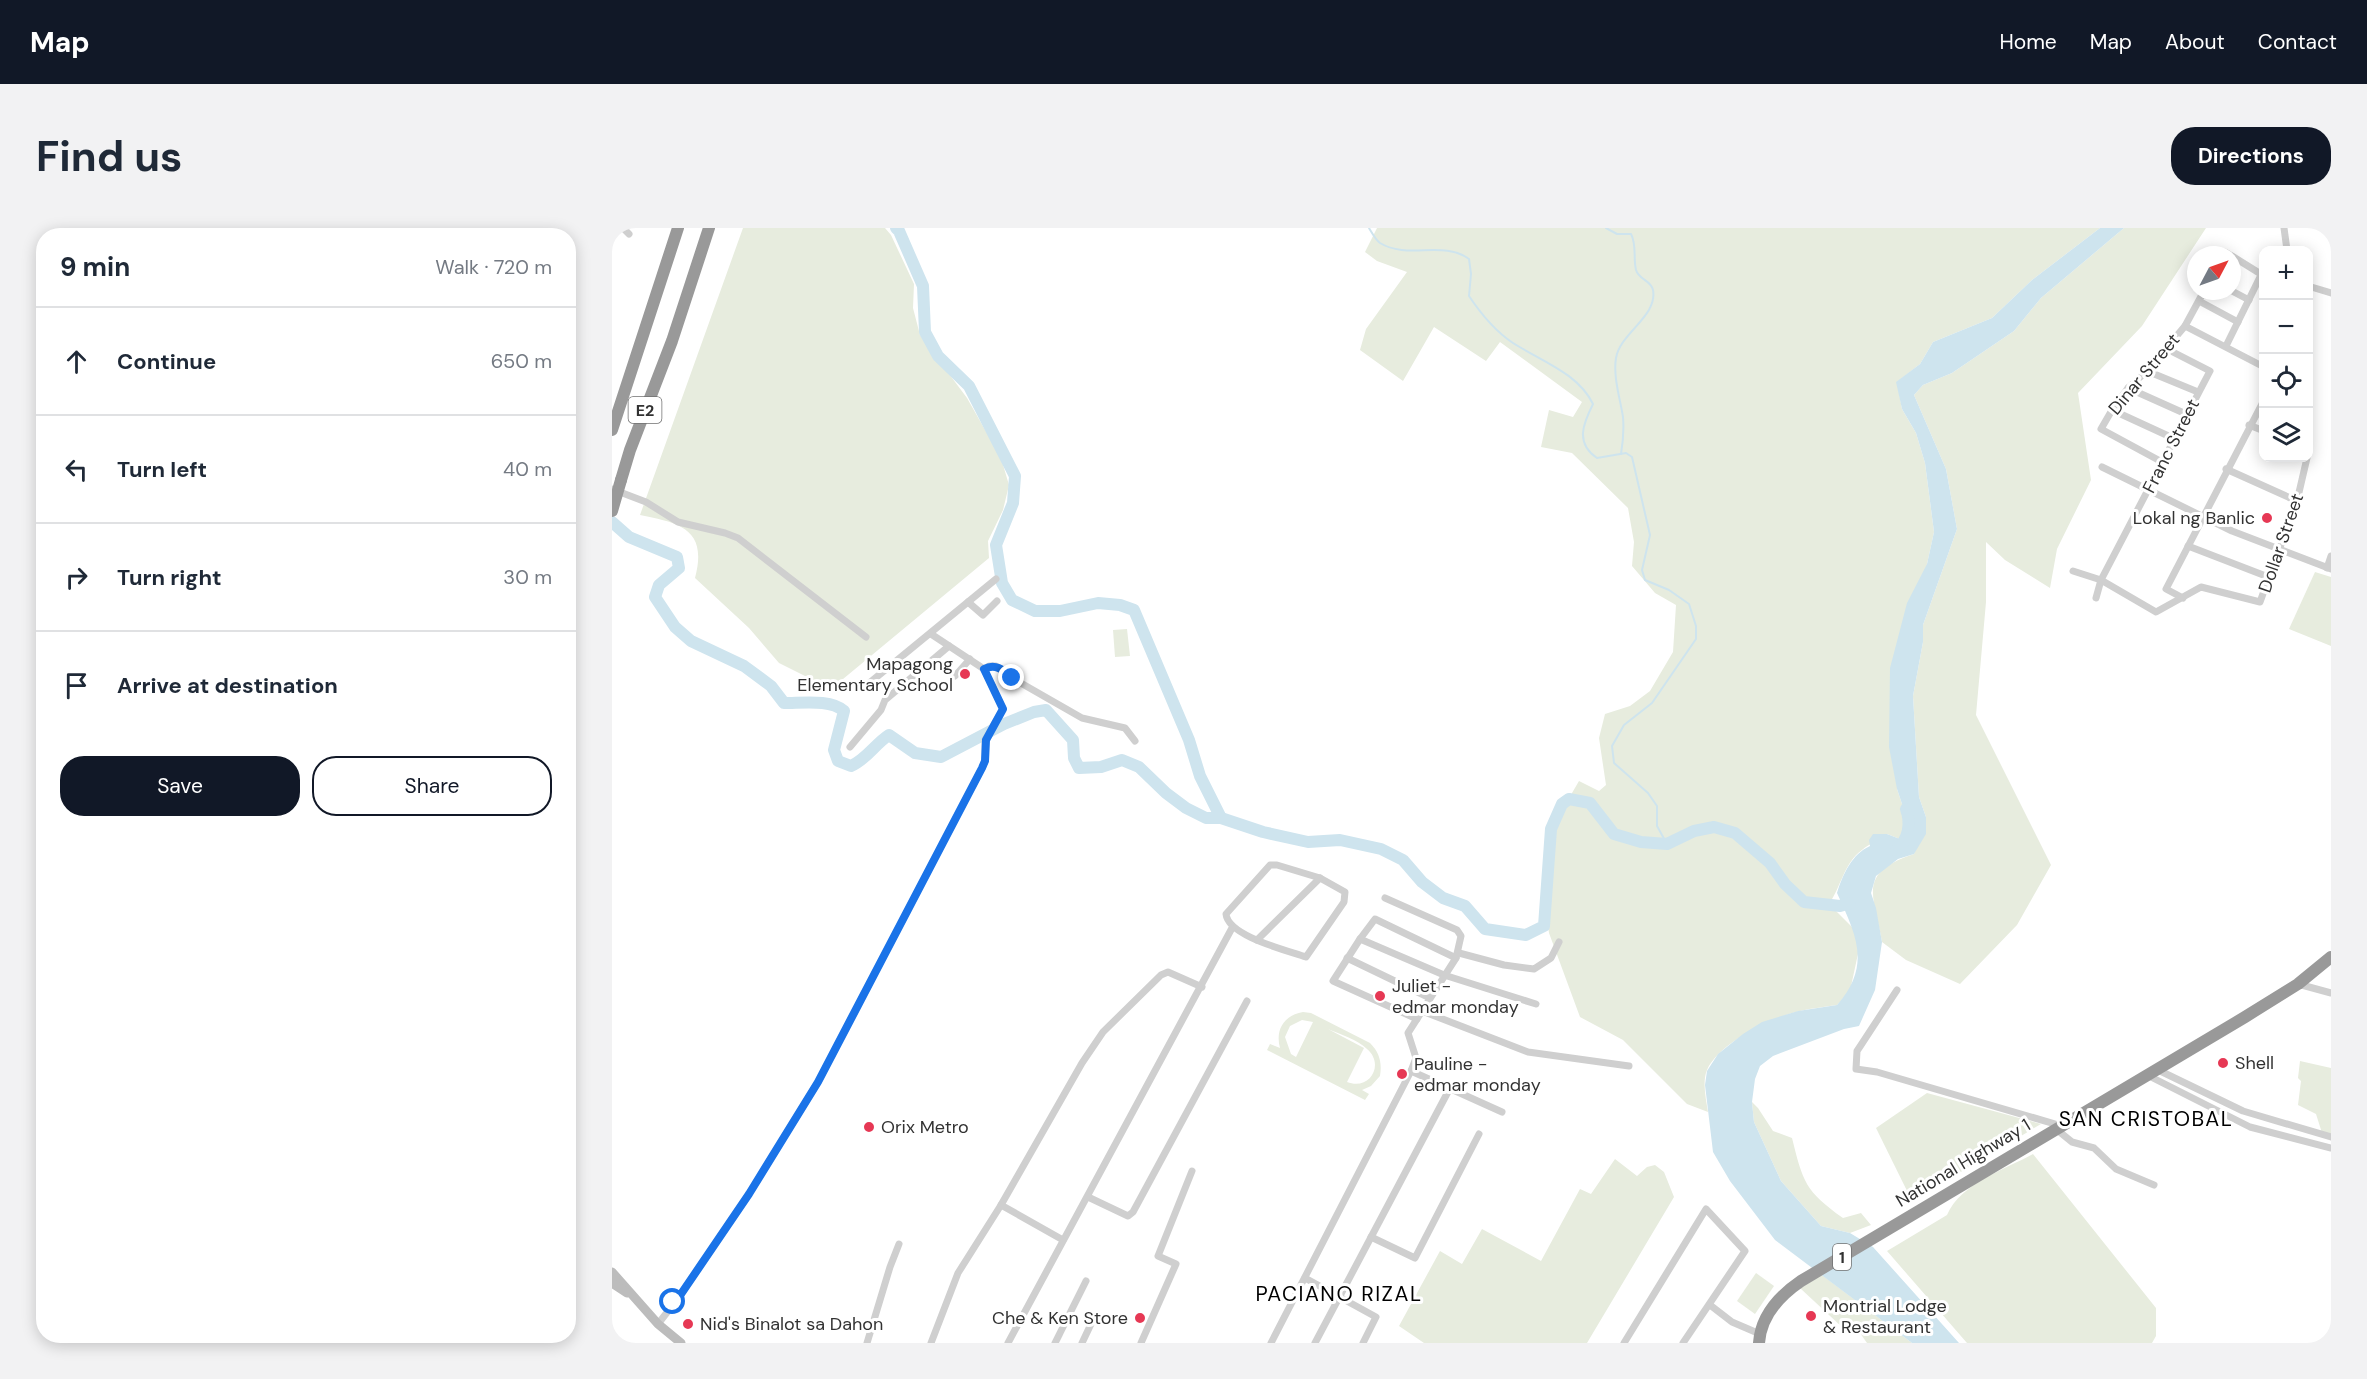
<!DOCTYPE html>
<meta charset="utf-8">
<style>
body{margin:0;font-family:"DM Sans",sans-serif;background:#f2f2f3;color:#1f2937}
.controls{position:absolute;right:18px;top:18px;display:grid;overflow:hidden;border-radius:12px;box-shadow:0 3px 15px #0003}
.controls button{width:54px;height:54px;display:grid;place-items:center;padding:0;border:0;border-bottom:2px solid #e0e1e3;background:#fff;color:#1f2937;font:30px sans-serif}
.compass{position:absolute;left:1575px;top:18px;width:54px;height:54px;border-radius:50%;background:#fff;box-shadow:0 3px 15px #0003;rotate:49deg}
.stop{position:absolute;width:18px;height:18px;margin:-14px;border:4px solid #1a73e8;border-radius:50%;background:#fff}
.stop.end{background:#1a73e8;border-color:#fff;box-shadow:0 2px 6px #0008}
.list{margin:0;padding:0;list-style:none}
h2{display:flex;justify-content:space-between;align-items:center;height:78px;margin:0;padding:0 24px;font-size:26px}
h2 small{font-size:20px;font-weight:400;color:#747a83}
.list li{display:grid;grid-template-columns:39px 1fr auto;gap:18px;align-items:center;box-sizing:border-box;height:108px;padding:0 24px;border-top:2px solid #e0e1e3}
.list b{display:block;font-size:22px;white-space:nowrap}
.list em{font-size:20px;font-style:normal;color:#747a83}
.actions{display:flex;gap:12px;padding:18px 24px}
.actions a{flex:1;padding:14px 0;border:2px solid #111827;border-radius:24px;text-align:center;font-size:21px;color:#111827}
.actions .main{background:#111827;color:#fff}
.icon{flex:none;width:33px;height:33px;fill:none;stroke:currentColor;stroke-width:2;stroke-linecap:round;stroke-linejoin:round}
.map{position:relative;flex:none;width:1719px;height:1115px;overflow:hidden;border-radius:24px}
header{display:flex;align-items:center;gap:36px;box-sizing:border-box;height:84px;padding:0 30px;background:#111827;color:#fff}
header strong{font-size:28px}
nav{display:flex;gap:33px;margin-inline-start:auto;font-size:21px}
.intro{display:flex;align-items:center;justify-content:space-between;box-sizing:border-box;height:144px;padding:0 36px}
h1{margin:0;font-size:42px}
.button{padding:15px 27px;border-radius:24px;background:#111827;color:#fff;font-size:21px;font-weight:700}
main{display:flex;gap:36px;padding:0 36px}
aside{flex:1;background:#fff;border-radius:24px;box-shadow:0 3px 15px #0003}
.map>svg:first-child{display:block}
.green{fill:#e7ecde;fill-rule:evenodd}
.water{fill:#cee4ee}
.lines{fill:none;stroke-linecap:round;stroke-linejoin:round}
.stream{stroke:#cee4ee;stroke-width:2}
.river{stroke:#cee4ee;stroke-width:12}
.street{stroke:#cfcfcf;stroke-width:7}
.secondary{stroke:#bcbcbc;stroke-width:9}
.highway{stroke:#999;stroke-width:12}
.highway-bridge{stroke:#999;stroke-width:12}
.route{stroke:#1a73e8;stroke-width:8}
.poi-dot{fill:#e63854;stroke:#fff;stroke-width:2}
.labels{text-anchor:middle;stroke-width:6;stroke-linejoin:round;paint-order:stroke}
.shield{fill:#fff;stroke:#707070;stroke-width:1.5}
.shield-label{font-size:16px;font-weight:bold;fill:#323232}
.street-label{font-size:18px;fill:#323232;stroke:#fff}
.poi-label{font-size:18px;fill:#323232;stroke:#fff;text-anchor:start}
.quarter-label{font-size:21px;letter-spacing:1.5px;fill:#000;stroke:#fff}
</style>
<header>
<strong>Map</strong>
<nav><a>Home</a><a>Map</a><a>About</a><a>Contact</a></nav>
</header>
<div class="intro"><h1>Find us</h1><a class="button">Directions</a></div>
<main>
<aside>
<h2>9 min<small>Walk · 720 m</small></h2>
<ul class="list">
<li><svg class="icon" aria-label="ahead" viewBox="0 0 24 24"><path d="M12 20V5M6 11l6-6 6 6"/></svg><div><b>Continue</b></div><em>650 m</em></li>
<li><svg class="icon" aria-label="left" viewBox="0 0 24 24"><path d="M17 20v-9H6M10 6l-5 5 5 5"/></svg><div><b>Turn left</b></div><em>40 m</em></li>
<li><svg class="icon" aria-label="right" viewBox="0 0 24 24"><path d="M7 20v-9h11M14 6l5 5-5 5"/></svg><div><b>Turn right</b></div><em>30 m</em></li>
<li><svg class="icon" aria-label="arrive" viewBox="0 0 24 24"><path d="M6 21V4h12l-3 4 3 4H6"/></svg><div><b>Arrive at destination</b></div></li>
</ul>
<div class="actions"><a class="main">Save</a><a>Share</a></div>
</aside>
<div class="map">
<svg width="1719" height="1115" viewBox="0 0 1719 1115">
<rect width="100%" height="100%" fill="#fff"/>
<g class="green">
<path d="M131,0H273L279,7L302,56L301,80L308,107L355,170L389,230L397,257L391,282L376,313L377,330L219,461L167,435L137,400L83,350C96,301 68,295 28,287Z"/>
<path d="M765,0H1488L1420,52L1380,90L1321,114L1308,136L1285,154L1290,181L1304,205L1313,235L1322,304L1315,336L1285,561L1298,600L1296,608L1288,611L1275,606C1267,612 1257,616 1250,622C1232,635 1229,659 1217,676L1242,701L1247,721L1238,763L1225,777C1213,779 1200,780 1188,783C1160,789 1107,815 1095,842C1090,854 1094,871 1096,884L1075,876L1011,812L968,789L937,705L933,678L939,601L967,553L987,563L994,557L987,510L993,486L1018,478L1038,463L1061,424L1064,377L1043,365L1020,338L1022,314L1016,280L960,225L929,219L937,182L961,189L970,174L888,114L874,133L822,99L791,153L748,122L754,101L795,44L765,33L753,24Z"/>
<path d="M1512,0H1594L1530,98L1466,165L1479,252L1445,321L1438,360L1393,332L1374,314V374L1364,487L1439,637L1405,697L1348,756L1294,732L1270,714C1262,667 1244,645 1302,626L1314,589L1307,569L1301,468L1311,414V397L1345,301L1334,241L1302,167L1311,157L1340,145L1402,103L1429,70Z"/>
<path d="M1703,344L1719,349V418L1677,401Z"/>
<path d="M515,401L518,428L503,429L501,402Z"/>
<path d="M691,784L699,785L758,815C768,825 770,835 768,848L759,858L750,862L757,866L753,872L655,822L658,816L668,820C663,802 672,787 691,784ZM690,792L701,794L684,829L679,826L673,809L678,798ZM716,801C728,806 746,812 755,821C773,836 758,863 735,854L752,820Z"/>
<path d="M1688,833L1719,840V908L1710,905L1704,886L1686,877L1689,853L1686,850Z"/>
<path d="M1315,865L1429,896L1300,973L1264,900Z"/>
<path d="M1140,874L1146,880L1161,903L1180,910C1191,954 1193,963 1231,990L1249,985L1259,997L1238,1005L1209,998L1169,953L1142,894Z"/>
<path d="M1421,926L1544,1080V1108L1540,1115H1355L1275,1023L1335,987C1349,955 1392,942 1421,926Z"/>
<path d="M1003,931L1025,948L1035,939L1043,937L1052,944L1062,969L975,1115H812L787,1098L828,1023L850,1036L870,1001L929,1033L968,961L979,966Z"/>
<path d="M1144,1045L1162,1058L1143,1086L1125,1073Z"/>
<path d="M1210,1047L1300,1115H1255L1248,1105L1236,1096L1231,1100L1188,1060Z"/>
</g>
<path class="water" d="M1488,0H1512L1429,70L1402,103L1340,145L1311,157L1302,167L1334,241L1345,301L1311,397V414L1301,468L1307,569L1314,589V606L1302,626L1286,631L1264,648L1259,665L1264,680L1270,714L1263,762L1247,798L1232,801L1161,828L1148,838L1143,851L1140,874L1142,894L1169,953L1209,998L1238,1005L1261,1019L1347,1115H1300L1163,1012L1118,953L1101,924L1093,857L1095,843L1106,826L1131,806L1150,794L1186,783L1225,777C1260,737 1244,707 1225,665C1231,646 1240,626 1258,618L1257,612L1261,606H1275L1288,611L1296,608L1298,600L1285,561L1277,519L1278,440L1295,375L1315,336L1322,304L1313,235L1304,205L1290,181L1284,154L1308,136L1321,114L1380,90L1420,52Z"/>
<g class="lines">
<g class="stream">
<path d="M757,0C760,5 764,12 768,15C796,32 831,12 857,31L859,46L857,68C869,86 883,103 901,115C929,133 966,145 981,176C971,196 963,215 985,230L1014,225L1020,229L1038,307L1030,342L1033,352L1057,362L1077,376L1084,398V411L1040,475L1012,497L1000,518L1002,535L1036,565L1045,578V598L1055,616"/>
<path d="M994,0L1005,6H1019C1025,17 1021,30 1024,42C1027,52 1039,52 1041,62C1046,88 1008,105 1004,130C1001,149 1008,170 1011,189C1012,201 1011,214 1009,226"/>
</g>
<g class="river">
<path d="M284,0L287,3L311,58L313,104L326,128L357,158L403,248L401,275L384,317L390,355L400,372L423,383H448L486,375L508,377L522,382L577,512L588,548L609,590"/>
<path d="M0,294L17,309L65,329L67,340L47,357L43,369L63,399L79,413L132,438L159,458L172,475C191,475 219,471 232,483L222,522L226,533L239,538C255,531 263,516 277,507L303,525L329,529L392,496L422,484L434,482L461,512L462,530L467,540L489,539L510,532L527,539L554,565L574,580L594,590H609L651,604L696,614L728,612L769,621L791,632L810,654L831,670L853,678L873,701L914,707L932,698L939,601L950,576L957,571L978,575L1002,606L1029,614L1055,616L1082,603L1102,599L1123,605L1158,635L1173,656L1192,674L1228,678L1238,675"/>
<path d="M1284,622C1297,612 1299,595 1294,581"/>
</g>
<g class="street">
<path d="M11,0L17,6"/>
<path d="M1672,0L1675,22"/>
<path d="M1612,27L1613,24L1618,27"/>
<path d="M1620,28L1652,48"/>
<path d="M1696,58L1719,65"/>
<path d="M1620,63L1637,72"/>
<path d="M1587,73L1626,94"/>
<path d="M1573,98L1652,139"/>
<path d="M1614,118L1649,47"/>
<path d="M1535,143L1586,164"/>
<path d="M1516,160L1574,186"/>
<path d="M1500,182L1563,211"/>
<path d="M1637,197L1652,203"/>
<path d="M1696,220V222"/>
<path d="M1550,234L1489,201L1500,182L1516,160L1535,143L1573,98L1592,63"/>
<path d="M1490,239L1620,303L1719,341"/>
<path d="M1614,241L1685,273"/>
<path d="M0,261L34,274L66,294L113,305L126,310L254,409"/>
<path d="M1576,318L1659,350"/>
<path d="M1715,340L1719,328"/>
<path d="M1461,343L1489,352L1544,384L1589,359L1648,374L1685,273L1695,230"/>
<path d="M1484,370L1489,352L1598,143L1555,121"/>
<path d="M1571,370L1554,361L1652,172"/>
<path d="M356,374L371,387L385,373"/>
<path d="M372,441L377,438H384L400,450L470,490L513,500L523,513"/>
<path d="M343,448L358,431"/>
<path d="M250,461L384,351"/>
<path d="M238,519L269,482L273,472L337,418"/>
<path d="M658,637H665L708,650L733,664L732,674L694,729C674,722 616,708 614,686Z"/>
<path d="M748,711L832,747L924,776"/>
<path d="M645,712L708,650"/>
<path d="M847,725L892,737L922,741L939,730L947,714"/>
<path d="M735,730L818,770"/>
<path d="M1686,756L1719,765"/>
<path d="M1285,762L1249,817L1245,823L1244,841L1265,844L1450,898"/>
<path d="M810,783L916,824L1017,838"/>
<path d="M805,791L721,753L748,711L763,691L844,730"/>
<path d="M1544,841L1631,883L1719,909"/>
<path d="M799,843L890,884"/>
<path d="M1535,847L1638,899L1719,920"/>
<path d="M1444,901L1460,914L1482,920L1504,941L1542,957"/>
<path d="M476,969L516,988L521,984L635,773"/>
<path d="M389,977L451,1012"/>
<path d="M759,1009L803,1030L867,906"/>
<path d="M693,1050L764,1089L751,1115"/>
<path d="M1098,1077L1120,1094L1148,1106"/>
<path d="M46,1096L67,1069L137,966L206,854L370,540L373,533V512L391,481L372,441L319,406"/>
<path d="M255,1115L278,1039L287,1016"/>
<path d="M319,1115L346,1045L389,977L470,835L491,804L549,747L556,744L590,759"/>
<path d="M396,1115L620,700"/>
<path d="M443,1115L474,1053"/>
<path d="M470,1115L479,1096"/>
<path d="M529,1115L564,1036L546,1028L580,943"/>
<path d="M659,1115L799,843L804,830L796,805L844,730L849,708L845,702L773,670"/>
<path d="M703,1115L838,860"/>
<path d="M1012,1115L1094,981L1133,1023L1071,1115"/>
</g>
<g class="secondary">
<path d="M0,1044L46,1096L69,1115"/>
<path d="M0,1055L15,1065"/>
</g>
<g class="highway">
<path d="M0,202L66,0"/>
<path d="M9,252L18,222L60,113L97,0"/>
<path d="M1147,1115C1149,1087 1167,1068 1189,1053L1633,789L1686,756L1719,729"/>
</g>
<path class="highway-bridge" d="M0,283L9,252"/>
</g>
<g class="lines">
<path class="route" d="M61,1074L67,1069L137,966L206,854L370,540L373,533L374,512L391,481L372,441C384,435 391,442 400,450"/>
</g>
<g class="poi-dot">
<circle cx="1655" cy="290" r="6"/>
<circle cx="353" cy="446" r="6"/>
<circle cx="768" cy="768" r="6"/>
<circle cx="1611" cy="835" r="6"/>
<circle cx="790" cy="846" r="6"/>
<circle cx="257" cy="899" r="6"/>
<circle cx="1199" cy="1088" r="6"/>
<circle cx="528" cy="1090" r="6"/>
<circle cx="76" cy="1096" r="6"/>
</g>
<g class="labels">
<g class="shield">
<rect x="16.5" y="169" width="33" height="26" rx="4.5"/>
<rect x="1221" y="1016" width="18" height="26" rx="4.5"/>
</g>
<g class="shield-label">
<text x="33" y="188">E2</text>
<text x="1230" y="1035">1</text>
</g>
<g class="street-label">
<text transform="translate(1532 146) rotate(-50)" y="6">Dinar Street</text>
<text transform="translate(1559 218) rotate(-63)" y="6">Franc Street</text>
<text transform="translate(1669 315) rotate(-71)" y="6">Dollar Street</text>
<text transform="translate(1351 935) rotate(-31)" y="6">National Highway 1</text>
</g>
<g class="poi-label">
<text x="1643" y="296" text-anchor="end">Lokal ng Banlic</text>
<text x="341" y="442" text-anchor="end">Mapagong<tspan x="341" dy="21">Elementary School</tspan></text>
<text x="780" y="764">Juliet -<tspan x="780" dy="21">edmar monday</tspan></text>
<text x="1623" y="841">Shell</text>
<text x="802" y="842">Pauline -<tspan x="802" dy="21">edmar monday</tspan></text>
<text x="269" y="905">Orix Metro</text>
<text x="1211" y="1084">Montrial Lodge<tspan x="1211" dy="21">&amp; Restaurant</tspan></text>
<text x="516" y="1096" text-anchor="end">Che &amp; Ken Store</text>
<text x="88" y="1102">Nid's Binalot sa Dahon</text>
</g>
<g class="quarter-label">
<text x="1534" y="898">SAN CRISTOBAL</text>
<text x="727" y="1073">PACIANO RIZAL</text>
</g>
</g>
</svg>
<div class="controls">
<button>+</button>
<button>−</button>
<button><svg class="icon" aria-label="locate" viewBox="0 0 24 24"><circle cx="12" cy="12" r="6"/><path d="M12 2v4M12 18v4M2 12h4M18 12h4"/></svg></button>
<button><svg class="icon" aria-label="layers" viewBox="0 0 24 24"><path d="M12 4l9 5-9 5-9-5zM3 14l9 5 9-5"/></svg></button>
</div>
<svg class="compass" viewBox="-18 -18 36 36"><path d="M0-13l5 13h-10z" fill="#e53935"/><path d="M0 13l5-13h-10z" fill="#747a83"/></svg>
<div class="stop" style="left:61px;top:1074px"></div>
<div class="stop end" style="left:400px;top:450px"></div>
</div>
</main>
